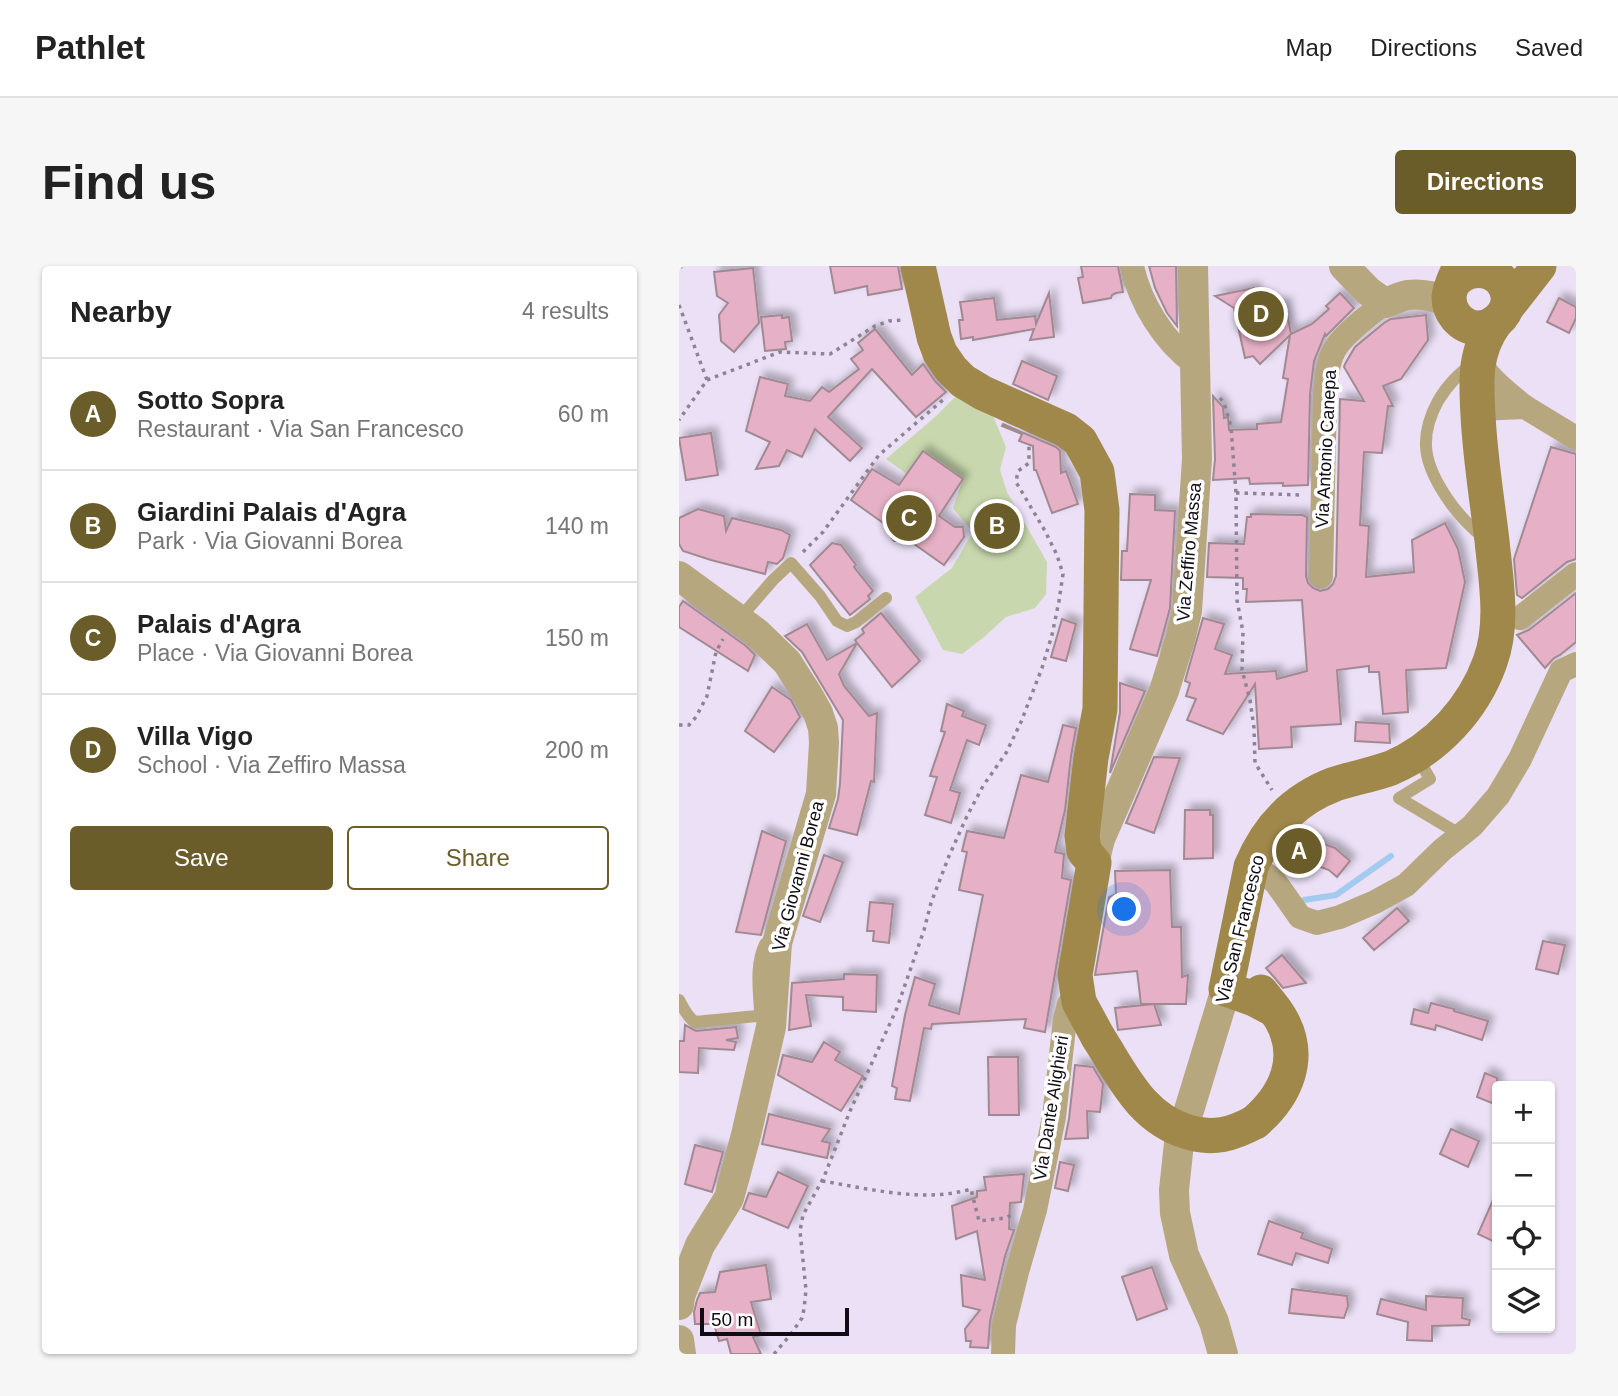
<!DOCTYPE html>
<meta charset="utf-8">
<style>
body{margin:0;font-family:Arial,sans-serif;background:#f6f6f6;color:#222}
.controls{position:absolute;right:21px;bottom:21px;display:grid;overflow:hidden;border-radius:7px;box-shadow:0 2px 5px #0004}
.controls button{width:63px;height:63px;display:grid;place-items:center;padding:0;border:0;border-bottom:2px solid #e0e0e0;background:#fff;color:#222;font:35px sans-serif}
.scale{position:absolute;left:21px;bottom:18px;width:149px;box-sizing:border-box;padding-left:7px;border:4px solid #100c14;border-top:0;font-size:19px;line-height:24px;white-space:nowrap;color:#100c14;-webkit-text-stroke:5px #fff;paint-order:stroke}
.you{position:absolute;left:446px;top:644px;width:24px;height:24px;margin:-18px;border:5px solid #fff;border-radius:50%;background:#1a73e8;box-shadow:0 0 0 10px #1a73e833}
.badge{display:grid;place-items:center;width:46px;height:46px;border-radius:50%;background:#6b5d2a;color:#fff;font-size:23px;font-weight:700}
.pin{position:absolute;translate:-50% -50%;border:4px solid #fff;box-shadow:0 2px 7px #0006}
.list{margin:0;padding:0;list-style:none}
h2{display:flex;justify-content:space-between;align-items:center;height:91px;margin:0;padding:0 28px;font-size:30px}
h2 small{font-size:23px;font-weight:400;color:#767676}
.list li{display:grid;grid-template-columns:46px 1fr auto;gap:21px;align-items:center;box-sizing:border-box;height:112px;padding:0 28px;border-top:2px solid #e0e0e0}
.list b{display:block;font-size:26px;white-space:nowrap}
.list p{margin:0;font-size:23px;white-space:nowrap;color:#767676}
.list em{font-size:23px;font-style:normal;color:#767676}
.actions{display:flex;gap:14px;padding:21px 28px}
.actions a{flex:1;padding:16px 0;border:2px solid #6b5d2a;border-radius:7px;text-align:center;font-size:24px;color:#6b5d2a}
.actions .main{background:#6b5d2a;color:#fff}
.icon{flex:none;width:38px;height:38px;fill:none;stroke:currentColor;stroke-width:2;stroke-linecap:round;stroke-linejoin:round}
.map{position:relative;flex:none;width:897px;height:1088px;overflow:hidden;border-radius:7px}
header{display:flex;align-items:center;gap:42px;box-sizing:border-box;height:98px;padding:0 35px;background:#fff;border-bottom:2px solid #e0e0e0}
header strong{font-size:33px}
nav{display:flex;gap:38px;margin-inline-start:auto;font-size:24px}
.intro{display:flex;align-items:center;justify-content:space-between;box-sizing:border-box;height:168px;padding:0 42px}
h1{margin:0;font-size:49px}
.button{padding:18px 32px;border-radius:7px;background:#6b5d2a;color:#fff;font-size:24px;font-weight:700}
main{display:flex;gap:42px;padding:0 42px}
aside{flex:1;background:#fff;border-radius:7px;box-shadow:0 2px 5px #0004}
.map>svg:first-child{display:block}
.green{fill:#c8d7ad}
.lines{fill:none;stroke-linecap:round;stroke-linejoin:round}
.stream{stroke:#a3caef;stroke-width:6}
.building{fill:#e6b1c6;stroke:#a18992;stroke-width:2;filter:url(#shadow)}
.path{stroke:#8c8494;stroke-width:3.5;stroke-dasharray:3.5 5;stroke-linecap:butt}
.service{stroke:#b7a77f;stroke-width:12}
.minor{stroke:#b7a77f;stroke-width:24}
.tertiary{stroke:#b7a77f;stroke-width:30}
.secondary{stroke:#a0884a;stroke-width:35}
.secondary-bridge{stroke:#a0884a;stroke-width:35}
.labels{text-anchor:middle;stroke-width:7;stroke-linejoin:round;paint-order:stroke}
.street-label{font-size:18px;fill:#100c14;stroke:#fff}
</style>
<header>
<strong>Pathlet</strong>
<nav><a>Map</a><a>Directions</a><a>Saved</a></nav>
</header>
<div class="intro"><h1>Find us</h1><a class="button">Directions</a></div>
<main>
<aside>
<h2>Nearby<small>4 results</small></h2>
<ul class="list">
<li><span class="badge">A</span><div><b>Sotto Sopra</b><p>Restaurant · Via San Francesco</p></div><em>60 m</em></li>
<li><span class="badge">B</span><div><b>Giardini Palais d'Agra</b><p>Park · Via Giovanni Borea</p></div><em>140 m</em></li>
<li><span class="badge">C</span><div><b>Palais d'Agra</b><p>Place · Via Giovanni Borea</p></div><em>150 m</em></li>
<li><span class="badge">D</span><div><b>Villa Vigo</b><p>School · Via Zeffiro Massa</p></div><em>200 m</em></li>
</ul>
<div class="actions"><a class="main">Save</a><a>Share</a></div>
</aside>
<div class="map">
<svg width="897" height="1088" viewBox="0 0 897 1088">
<defs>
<filter id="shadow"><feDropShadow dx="5.5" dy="-5.5" stdDeviation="3.5" flood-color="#0004"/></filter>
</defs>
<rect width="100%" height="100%" fill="#ebe0f6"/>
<path class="green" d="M280,127L314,150L327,181L321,204L328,226L368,296L367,328L356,342L327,351L305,371L283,388L264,384L236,331L273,302L294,266L274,242L284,213L244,185L228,208L207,193L256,151Z"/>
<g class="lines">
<path class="stream" d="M625,634L657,629L712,590"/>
</g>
<g class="building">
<path d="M151,0H219L223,23L189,29L188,20L156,27Z"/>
<path d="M402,0H439L444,26L437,27L433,29L432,32L404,37L399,12L404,11Z"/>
<path d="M470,0H497L498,60L488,47L476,22Z"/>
<path d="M74,2L80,57L55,86L42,75L40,49L49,37L38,30L35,6Z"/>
<path d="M575,22L580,43L606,37L612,68L633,58L650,43L647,40L661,27L675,42L647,70L646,68L635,95L631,128L629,219L604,220V217L571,218L570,212L534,214L536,193L534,130L544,141L545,152L549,151L550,164L578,163V158L602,156L609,113L604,112L611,69L581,98L574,90L566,92L555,42L536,30Z"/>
<path d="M370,27L375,71L351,74L355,63L294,74V71L282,73L280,54H284L281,36L315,32L318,54L356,50L357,58Z"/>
<path d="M880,32L897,41V52L890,67L868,56Z"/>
<path d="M103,49V52L110,51L113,75L106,76L107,83L86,85L82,51Z"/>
<path d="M747,49L749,74L722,113L704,120L714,140H709L703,187L685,186L681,259L690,260L687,311L735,306L733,274L766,257L779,283L786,316L767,402L727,404L729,446L704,448L700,406H690V400L658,404L662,458L612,461L613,481L580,483L576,418L544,468L508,454L517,433L507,430L511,417L506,415L524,352L545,358L536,383L553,389L546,408L597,405L598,413L628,405L623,334L567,336L568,323H564V312L528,311L530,277L565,278L568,251H572V248L623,249L628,251L627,310L629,317L634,322L641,325L649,323L654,318L657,310L661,133L685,135L665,101L666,98L676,81L705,57L712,53Z"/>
<path d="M196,63L233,109L244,98L256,115L267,126L237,151L193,103L149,151L183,182L171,195L136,163L123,191L108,184L100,200L77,203L91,176L67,165L81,111L109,118L106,130L131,135L143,121L150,126L180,103L172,93L184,84L179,77Z"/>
<path d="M343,95L378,110L369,134L334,118Z"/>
<path d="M324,158L377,181L381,185L382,207L387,205L399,238L373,247L357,204H355L354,180L340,175L343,168L323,160Z"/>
<path d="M32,167L39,209L7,214L0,172Z"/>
<path d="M872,181L897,188V293L888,296L843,332L838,329L835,293Z"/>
<path d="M244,185L284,213L260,250L276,261H284L285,271L265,299L228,273L222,275H215L210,268L207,259L172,234L193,203L220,219Z"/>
<path d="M451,228L476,229V244L496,245L491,342L478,390L451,383L472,314H442L443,285H448Z"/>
<path d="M19,243L45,250L47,265L53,252L102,264L111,269L104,292L98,298L89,296L86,308L32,294L4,285L0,278V252Z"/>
<path d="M153,277L162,279L177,299L175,301L194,325L189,330L191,333L171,349L131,299Z"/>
<path d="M897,327V376L881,389L875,392L866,402L838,369L850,364Z"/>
<path d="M4,335L67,380L76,389L69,405L0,361V341Z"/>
<path d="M202,347L241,395L213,421L178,377L160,408L165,420L190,450L198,447L195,516L192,515L178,569L150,562L159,533L161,518L164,454L123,386L106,370L128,358L148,394L178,377L176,374L185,367L183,363Z"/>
<path d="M383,353L397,358L387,395L372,391Z"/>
<path d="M441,417L466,425L431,507L441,446Z"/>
<path d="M93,421L112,434L121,451L95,486L66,465Z"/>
<path d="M268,438L285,445L283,450L307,459L300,479L288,474L271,524L281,527L272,557L246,549L258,511L251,510L266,466L262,465Z"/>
<path d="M677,456L710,458L711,477L676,475Z"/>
<path d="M384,459L397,462L392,490L386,544L376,586L385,588L383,612L392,614L366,766L345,762L347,753L253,758L252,763L245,762L231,835L216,833L218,822L213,820L226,749L236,711L256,718L250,739L280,748L304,629L280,624L288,586L283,585L288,565L325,572L342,509L369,516Z"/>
<path d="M475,491L501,492L475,567L447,557Z"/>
<path d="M506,544H531V549H534V592L505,593Z"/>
<path d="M83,565L107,575L82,669L57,666Z"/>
<path d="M617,568L656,582L671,595L658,611L650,604L615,591Z"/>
<path d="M145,589L164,596L141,656L124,650Z"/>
<path d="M491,604L493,661H502L503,711L509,709L507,738H462L458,705L416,709L430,631L437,628L436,605Z"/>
<path d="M191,636L214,638L210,677L194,675L195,665H188Z"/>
<path d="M718,642L730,655L695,684L684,672Z"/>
<path d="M864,675L886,679L879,708L857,703Z"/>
<path d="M603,689L627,717L604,722L595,711L587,702Z"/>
<path d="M165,708L198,709L197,746L164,744V731L127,729L132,760L110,764L113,717L165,713Z"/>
<path d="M752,737L775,743V745L809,755L803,774L757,759L756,764L732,758L735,743L749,747Z"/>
<path d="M475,738L482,759L439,764L436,742Z"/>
<path d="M6,759L17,765L57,761L59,772L47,774L57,776L55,784L20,782L19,807L0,806V775H5Z"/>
<path d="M145,776L161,786L156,794L184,810L162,845L99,809L104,789L133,796Z"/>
<path d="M309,791H339L340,849H310Z"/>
<path d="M396,799L414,801L424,818L421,846L408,845L409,872L386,873L390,853Z"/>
<path d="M806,807L818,812V839L798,831Z"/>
<path d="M90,848L151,863L143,875L151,877L148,892L83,878Z"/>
<path d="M772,863L800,875L789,901L761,888Z"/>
<path d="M16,879L44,886L33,926L6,918Z"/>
<path d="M381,896L395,899L389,925L376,922Z"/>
<path d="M99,906L129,920L109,962L64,943L70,927L87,931Z"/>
<path d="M345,908L342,936L331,937L330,963L335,964L326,990L311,1055L309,1082L291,1081L292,1075H287L286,1063L301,1044L284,1040L282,1009L306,1014L298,965L277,973L273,940L298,931V925L307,924L305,911Z"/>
<path d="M818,925V977L799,968Z"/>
<path d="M590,955L624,967L622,972L653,983L649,997L617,987L613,999L579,988Z"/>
<path d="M87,999L92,1033L72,1036L82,1069L74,1071L82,1088H52L48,1073L40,1075L35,1058H16L15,1046L18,1034L21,1027L36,1026L41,1006Z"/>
<path d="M473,1001L488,1043L458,1054L443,1011Z"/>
<path d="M613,1023L668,1030L669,1040L665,1052L610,1047Z"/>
<path d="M747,1030L784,1032L783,1052L791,1054L790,1059L753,1060V1075L728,1074L729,1056L698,1048L702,1033L747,1044Z"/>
</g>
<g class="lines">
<g class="path">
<path d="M0,1L7,0"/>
<path d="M0,39L28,114L0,154"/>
<path d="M28,114L101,86L151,88L196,60L210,55L223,54"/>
<path d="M541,132L545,137L552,161L557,227L558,334L564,366L563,404L571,434L575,462L576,497L593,524"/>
<path d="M557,227L624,229"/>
<path d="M124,286L144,266L200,189L265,133"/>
<path d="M0,459H10L17,451L28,430L37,386L44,373"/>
<path d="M143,915C192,923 244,937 292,923L300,955L326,952L333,949"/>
<path d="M95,1088L112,1068L123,1052L125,1043L127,1024L121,965L124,949L145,911L171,845L218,742L245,664L252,637L270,590L288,550L304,520L327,487L342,456L363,402L373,369L380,335L384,308L378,289L366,265L337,216L339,205L350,197V178"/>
</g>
<g class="service">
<path d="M793,99C778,108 768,120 759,135C739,172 745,198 768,232C778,247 790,260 805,272"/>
<path d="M60,353L94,314L112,297L141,330L158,355L168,360L177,356L207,332"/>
<path d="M737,489L751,513L720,532L782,569"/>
<path d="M0,734C4,741 8,751 16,756L78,750L81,745C80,723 76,699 86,678L94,677"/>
</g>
<g class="minor">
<path d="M453,0C461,37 485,76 516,98"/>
<path d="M846,141L897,172"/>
<path d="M798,143L846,141C828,127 812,114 799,95"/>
<path d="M642,310L646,128C648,113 648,96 656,83C664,69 692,47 706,37"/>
<path d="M841,352L897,308"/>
<path d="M572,601L588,609L597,617L621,651L638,657L661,651L696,636L727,619L763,584L793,560L819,530L841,493L882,405L897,398"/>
<path d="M324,1088L325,1059L338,1006L356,944L375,851L386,753L390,738L398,727"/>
</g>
<g class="tertiary">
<path d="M665,0L689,25L706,37C713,35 721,30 729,29C743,27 759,31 770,37"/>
<path d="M0,310L78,367L108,396L129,429L139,447L144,462L145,477L142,528L98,677L92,761L67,869L50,932L21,979L1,1030L0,1039"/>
<path d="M415,597L421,573L485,425L501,374L508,345L518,193L514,0"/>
<path d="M0,1074L2,1088"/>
<path d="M544,1088L535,1056L505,989L496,947L495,924L500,877L547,723"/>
</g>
<g class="secondary">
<path d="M239,0L255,71L261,87L272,103L284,115L304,127L387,164L401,175L418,206L423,244L421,443L412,492L403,570L405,585L415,597L396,709L400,736L419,771"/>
<path d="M775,16C787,2 808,0 822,14C846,43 803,81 777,51C772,45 770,38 770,31C771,20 777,10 781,0"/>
<path d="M828,41L860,0"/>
<path d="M596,744L575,733L547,723L572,601C588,562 616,533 656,518C674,512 693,509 712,502C758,482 794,443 811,396C825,358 817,315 813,275C808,233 801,191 799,149C797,115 795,86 816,57"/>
<path d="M576,856C607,829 624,792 602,753C596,743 589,735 582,726"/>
</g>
<path class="secondary-bridge" d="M419,771C444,810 462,852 509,866C534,874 554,868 576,856"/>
</g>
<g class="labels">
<g class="street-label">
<text transform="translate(647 183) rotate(-87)" y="6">Via Antonio Canepa</text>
<text transform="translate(510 286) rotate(-85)" y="6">Via Zeffiro Massa</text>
<text transform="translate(119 610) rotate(-75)" y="6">Via Giovanni Borea</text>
<text transform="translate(561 663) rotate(-76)" y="6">Via San Francesco</text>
<text transform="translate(372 842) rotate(-81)" y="6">Via Dante Alighieri</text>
</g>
</g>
</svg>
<div class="controls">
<button>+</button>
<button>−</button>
<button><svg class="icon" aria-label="locate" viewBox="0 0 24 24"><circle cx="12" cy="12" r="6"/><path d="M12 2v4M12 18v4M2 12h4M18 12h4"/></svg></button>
<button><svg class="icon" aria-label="layers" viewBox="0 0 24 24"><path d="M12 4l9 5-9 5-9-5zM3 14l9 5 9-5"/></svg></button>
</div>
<div class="scale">50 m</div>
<div class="you"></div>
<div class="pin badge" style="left:620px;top:585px">A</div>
<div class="pin badge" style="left:318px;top:260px">B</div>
<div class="pin badge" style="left:230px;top:252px">C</div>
<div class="pin badge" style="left:582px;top:48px">D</div>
</div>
</main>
